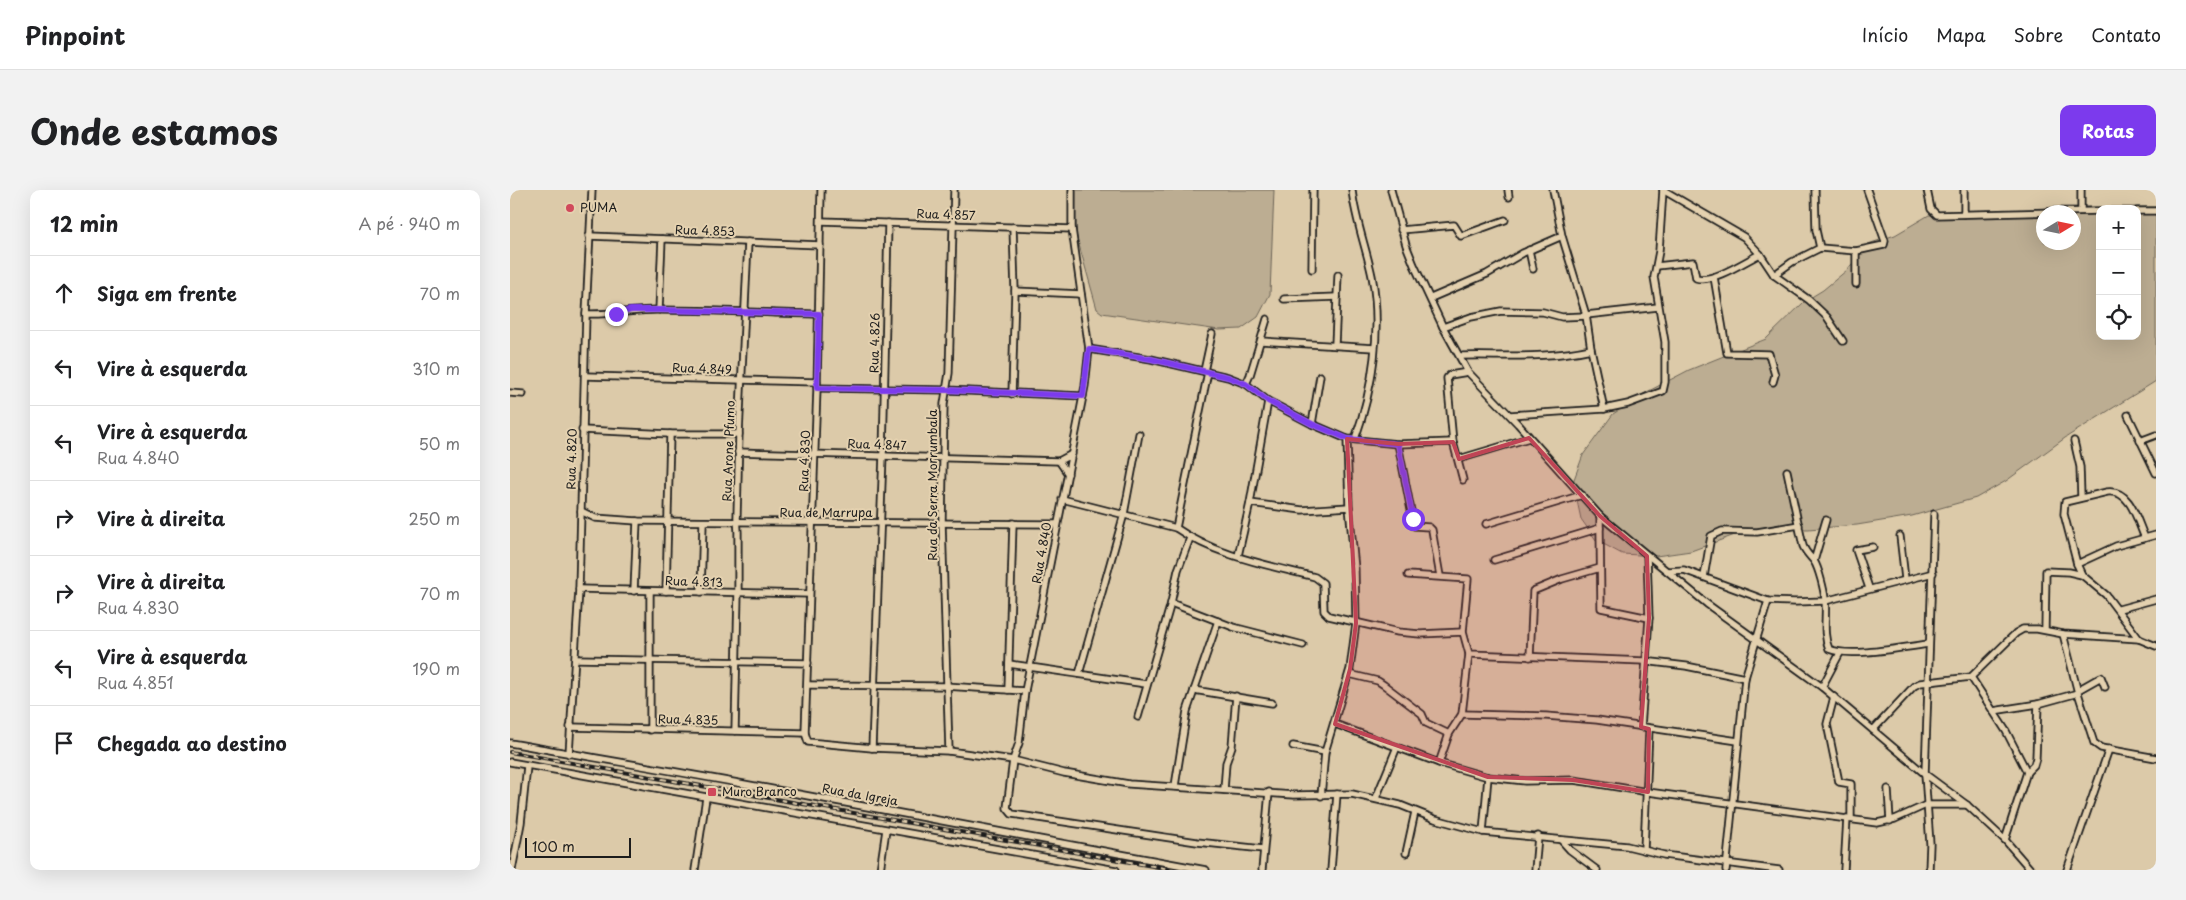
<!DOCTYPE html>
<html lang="pt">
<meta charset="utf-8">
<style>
body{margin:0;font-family:"Playpen Sans",sans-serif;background:#f2f2f2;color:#202124}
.controls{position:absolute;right:15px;top:15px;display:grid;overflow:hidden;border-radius:10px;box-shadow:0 5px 20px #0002}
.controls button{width:45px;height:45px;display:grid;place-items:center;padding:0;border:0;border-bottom:1px solid #e0e0e0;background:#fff;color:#202124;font:25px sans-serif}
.compass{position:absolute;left:1526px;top:15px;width:45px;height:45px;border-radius:50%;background:#fff;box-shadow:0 5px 20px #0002;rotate:80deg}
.scale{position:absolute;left:15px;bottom:12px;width:106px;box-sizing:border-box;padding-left:5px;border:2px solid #1c1c1c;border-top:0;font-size:14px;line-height:18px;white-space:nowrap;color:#1c1c1c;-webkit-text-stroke:4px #e4d1af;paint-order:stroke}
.stop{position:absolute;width:15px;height:15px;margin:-11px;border:4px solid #7c3aed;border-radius:50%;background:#fff}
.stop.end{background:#7c3aed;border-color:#fff;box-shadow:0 1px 5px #0008}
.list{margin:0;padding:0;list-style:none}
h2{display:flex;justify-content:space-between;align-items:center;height:65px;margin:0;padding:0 20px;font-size:21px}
h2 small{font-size:16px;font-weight:400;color:#757577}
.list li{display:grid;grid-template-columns:32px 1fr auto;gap:15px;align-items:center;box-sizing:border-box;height:75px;padding:0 20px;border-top:1px solid #e0e0e0}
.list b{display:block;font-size:19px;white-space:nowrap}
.list p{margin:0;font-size:16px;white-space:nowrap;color:#757577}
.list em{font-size:16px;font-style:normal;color:#757577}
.icon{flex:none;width:28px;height:28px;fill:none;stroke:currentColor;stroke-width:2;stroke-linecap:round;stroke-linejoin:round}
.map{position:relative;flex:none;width:1646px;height:680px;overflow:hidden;border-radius:10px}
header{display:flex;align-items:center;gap:30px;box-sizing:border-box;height:70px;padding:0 25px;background:#fff;border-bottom:1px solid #e0e0e0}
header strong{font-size:24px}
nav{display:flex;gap:28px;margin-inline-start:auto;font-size:18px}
.intro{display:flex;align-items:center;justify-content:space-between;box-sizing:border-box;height:120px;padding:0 30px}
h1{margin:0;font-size:35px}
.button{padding:12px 22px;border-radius:10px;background:#7c3aed;color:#fff;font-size:18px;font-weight:700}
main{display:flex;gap:30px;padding:0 30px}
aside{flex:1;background:#fff;border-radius:10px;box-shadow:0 5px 20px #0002}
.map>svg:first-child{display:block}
.green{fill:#bcad92;stroke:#6c6457;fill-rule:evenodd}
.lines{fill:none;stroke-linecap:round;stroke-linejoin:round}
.minor-casing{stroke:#1c1c1c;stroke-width:9}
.minor{stroke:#e4d1af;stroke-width:5.5}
.rail-casing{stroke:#1c1c1c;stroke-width:4}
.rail{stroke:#e4d1af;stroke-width:2;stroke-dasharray:5.5;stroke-linecap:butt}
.route{stroke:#7c3aed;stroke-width:6}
.marked{fill:#bf4455;fill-opacity:0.2;stroke:#bf4455;stroke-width:4;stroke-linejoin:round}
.poi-dot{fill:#d1495b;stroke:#e4d1af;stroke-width:2}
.labels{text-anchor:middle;stroke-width:4;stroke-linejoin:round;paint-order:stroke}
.poi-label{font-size:12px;fill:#1c1c1c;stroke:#e4d1af;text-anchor:start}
.street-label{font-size:12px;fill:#1c1c1c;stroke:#e4d1af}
</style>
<header>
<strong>Pinpoint</strong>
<nav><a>Início</a><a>Mapa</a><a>Sobre</a><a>Contato</a></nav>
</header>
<div class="intro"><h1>Onde estamos</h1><a class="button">Rotas</a></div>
<main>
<aside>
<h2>12 min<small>A pé · 940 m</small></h2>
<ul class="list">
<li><svg class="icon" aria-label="ahead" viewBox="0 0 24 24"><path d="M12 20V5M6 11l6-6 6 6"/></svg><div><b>Siga em frente</b></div><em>70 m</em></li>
<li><svg class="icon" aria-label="left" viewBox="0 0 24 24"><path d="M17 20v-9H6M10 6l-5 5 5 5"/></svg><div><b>Vire à esquerda</b></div><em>310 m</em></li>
<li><svg class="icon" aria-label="left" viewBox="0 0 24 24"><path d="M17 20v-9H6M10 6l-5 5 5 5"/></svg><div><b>Vire à esquerda</b><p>Rua 4.840</p></div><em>50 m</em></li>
<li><svg class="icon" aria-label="right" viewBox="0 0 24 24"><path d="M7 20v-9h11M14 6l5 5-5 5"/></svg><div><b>Vire à direita</b></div><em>250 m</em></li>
<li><svg class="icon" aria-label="right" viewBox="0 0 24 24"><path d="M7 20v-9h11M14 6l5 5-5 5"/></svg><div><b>Vire à direita</b><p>Rua 4.830</p></div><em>70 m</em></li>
<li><svg class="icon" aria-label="left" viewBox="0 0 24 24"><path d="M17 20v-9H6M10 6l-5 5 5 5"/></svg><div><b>Vire à esquerda</b><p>Rua 4.851</p></div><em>190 m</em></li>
<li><svg class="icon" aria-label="arrive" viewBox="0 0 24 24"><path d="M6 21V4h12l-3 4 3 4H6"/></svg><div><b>Chegada ao destino</b></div></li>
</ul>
</aside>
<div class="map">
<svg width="1646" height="680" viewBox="0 0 1646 680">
<rect width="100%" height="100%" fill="#dccaa9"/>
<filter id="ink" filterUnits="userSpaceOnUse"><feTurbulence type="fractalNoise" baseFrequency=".02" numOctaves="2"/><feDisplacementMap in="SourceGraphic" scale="10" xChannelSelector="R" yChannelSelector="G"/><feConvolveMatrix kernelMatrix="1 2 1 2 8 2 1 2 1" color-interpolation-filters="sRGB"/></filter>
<g filter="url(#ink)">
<g class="green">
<path d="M565,0H764L760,104L748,127L731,139L709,140L592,123L587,119L566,44Z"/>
<path d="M1542,17H1646V191L1555,248L1496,291L1466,308L1402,326L1347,335L1298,339L1244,338L1181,361L1146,366L1112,364L1086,350L1071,329L1063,292L1073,265L1103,224L1135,203L1179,180L1256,149L1295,111L1313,100L1337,80L1358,54L1385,45L1419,25L1479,27ZM1590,19H1627V146H1590ZM1534,22H1564V52H1534Z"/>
</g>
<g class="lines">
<g class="minor-casing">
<g id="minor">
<path d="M311,0L307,198L295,543L298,552L362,558L439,561L503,570L554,583L619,594L784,605L842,604L890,615L925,629L973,642L1117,656L1154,665L1269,680"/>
<path d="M562,0V39L579,159L575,196L515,501L509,553L503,570L497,618L502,624L687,652L753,659"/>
<path d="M842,0C845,29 856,57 862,86C872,138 863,199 845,249"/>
<path d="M881,0L896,55L904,75L933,137L958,182L1008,234L1090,326L1197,414L1312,497L1415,584L1457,615L1495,650L1521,680"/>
<path d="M998,0L999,7"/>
<path d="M1043,0L1052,46L1076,125L1081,159L1094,219"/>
<path d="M1153,0L1234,47L1250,64L1264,85L1299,110L1317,127L1333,151"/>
<path d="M1417,0L1421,19L1427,25L1590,21"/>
<path d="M1454,0V24"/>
<path d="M1571,0V21"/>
<path d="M1627,21H1646"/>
<path d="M311,31L562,39"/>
<path d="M891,40L944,35L951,46L995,30"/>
<path d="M79,46L310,55"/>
<path d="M1310,58L1346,61L1374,55L1375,51L1357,0"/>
<path d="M1019,60L1023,79"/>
<path d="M1147,76L1183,72L1186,88C1203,93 1234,72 1250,64"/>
<path d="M802,79L803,0"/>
<path d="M1264,85L1282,72L1310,58L1306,40L1305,0"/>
<path d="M1204,87L1217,163L1259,164L1265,185L1263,192"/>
<path d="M1346,94V61"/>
<path d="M505,101L571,104"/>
<path d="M921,108L977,84L1013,63L1052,46"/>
<path d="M774,109L827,107"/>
<path d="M149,120L152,49"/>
<path d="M76,124C101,125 123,120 148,120C202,120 256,123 309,124"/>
<path d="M1076,125L1148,117"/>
<path d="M933,137L961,127L991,121L1033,122L1052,127L1076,126"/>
<path d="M751,151L864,158"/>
<path d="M825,155L828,85"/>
<path d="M579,159L641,169L718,187L736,194L758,211L802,234L837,249L888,254L943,252"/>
<path d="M950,166C994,165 1037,169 1081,159"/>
<path d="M694,181L702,144"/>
<path d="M75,186L307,192"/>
<path d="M736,194L740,185L757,129"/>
<path d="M307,198L437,200L573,206"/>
<path d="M0,203L13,204"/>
<path d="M502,204L505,101L503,37"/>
<path d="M1000,225L1094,219L1118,214L1153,201L1155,192V152L1144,87L1149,61L1153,0"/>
<path d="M1618,225L1646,283"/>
<path d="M802,234L810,186"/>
<path d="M72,240L160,244H229"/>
<path d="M1564,251L1570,277L1571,307"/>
<path d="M1630,251L1646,245"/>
<path d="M888,254L904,336L919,337L922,340L930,386"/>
<path d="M228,262L549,271L562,264"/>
<path d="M949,269L1019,248"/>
<path d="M549,271L558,284"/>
<path d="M1277,281L1293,356C1296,363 1300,366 1304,371C1309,379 1314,400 1315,409C1317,425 1312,443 1319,459C1339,468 1395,457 1419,454"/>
<path d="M953,290L943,252L937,188L940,185L958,182"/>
<path d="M552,309L666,338C706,366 758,375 805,387L813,393L814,421L819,426L888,442L910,444L953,442L959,464L1134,471L1176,476L1235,488"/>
<path d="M740,313L792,320L839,317"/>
<path d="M71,321L85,328L127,331L547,334"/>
<path d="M976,334L1072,305"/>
<path d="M666,338L698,182"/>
<path d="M1090,338L1091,418L1139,428"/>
<path d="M1390,346L1395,389"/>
<path d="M728,366L740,313L758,211"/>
<path d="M984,370L1090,338V326"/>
<path d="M1304,371L1316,330"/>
<path d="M1567,374L1606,356L1646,345"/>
<path d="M1158,381L1174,380L1258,411L1285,412L1315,411L1423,383"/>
<path d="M898,385L958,389L953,442"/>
<path d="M1194,387L1201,346L1212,341L1247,342L1289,335"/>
<path d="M1359,398L1346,360L1363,357"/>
<path d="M69,399L299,404"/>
<path d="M124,401L127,331"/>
<path d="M156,401L160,244"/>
<path d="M191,402L193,333"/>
<path d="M661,413L723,437L793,455"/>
<path d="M1609,419L1646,409"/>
<path d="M1535,440L1536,381L1559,382L1572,385"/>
<path d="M1553,444L1568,503L1584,553L1591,558L1646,568"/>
<path d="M1629,449L1596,405L1572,385L1567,374L1554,324L1555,312L1597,302C1621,299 1627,331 1635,348"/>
<path d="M1020,467L1023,401L1052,389L1090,378"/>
<path d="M66,469L298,473"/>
<path d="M499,474L636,494"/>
<path d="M569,484L614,324L629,244"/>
<path d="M839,484L868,491L874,495L912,524L916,533L939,544"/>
<path d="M1461,487L1496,541L1517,582L1495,650"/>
<path d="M298,495L435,496L515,501"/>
<path d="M1312,497L1330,463"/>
<path d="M498,500L503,333"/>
<path d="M684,500L762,513"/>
<path d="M1568,500L1591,487L1595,497"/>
<path d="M1324,507L1317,534L1329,592L1341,594V629"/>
<path d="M1483,521L1528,514L1568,503"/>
<path d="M952,524L1036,526L1087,530L1228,551"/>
<path d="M628,527L661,413L668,380L680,348"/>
<path d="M825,534L929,573L978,587L1015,591L1063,590L1077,592L1138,602L1367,633L1385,629L1416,615H1457"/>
<path d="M60,537L295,543"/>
<path d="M1131,537L1139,428L1137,366"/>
<path d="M140,540V401"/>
<path d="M1363,540L1404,496L1410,493L1461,487L1506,443L1513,439H1527L1553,444L1629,449L1646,456"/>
<path d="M225,541L228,403V342L227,327L229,244L238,52"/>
<path d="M0,553C91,569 182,584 272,601C414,627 555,655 696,680"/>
<path d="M783,556L815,562"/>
<path d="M362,558L373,265L378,33"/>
<path d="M439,561L432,333L434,214L439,183L444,0"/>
<path d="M59,564L69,399L76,124L82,0"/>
<path d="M0,572L606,680"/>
<path d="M929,573L939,544L952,524L959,464"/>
<path d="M1517,582L1524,575L1526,568L1528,514"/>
<path d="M665,596L677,521L708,431"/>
<path d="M1378,599L1380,631"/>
<path d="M714,600L716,573L722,556L726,506"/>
<path d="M811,606L815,562L840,479L846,433L845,379L839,317L837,249"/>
<path d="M866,608L887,557"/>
<path d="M973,642L978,587"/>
<path d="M1051,650L1060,660L1087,680"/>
<path d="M1134,660L1139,539"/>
<path d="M896,663L905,622"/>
<path d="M2,680L11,633L17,576"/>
<path d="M185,680L196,608"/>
<path d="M370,680L376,640"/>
<path d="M752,680L759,602"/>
<path d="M821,680L827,604"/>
<path d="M1025,680L1028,646"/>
<path d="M1216,680L1235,488L1258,411"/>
<path d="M1334,680L1337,628"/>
<path d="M1419,680L1420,654L1415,584L1424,324"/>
<path d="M1557,680L1599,559"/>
</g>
</g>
<use href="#minor" class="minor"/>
<g class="rail-casing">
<path id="rail" d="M0,562L665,680"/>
</g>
<use href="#rail" class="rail"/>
</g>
</g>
<g class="lines" filter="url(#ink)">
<path class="route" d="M106,124L121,120H150L309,124L307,198L436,200L573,206L579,159L641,169L718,187L736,194L758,211L802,234L838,249L888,254L903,329"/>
</g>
<path class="marked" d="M1019,248L1090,326L1137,366L1139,428L1131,537L1139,539L1138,602L1063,590L978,587L825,534L840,479L846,433L837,249L888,254L943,252L949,269Z"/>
<g class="poi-dot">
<circle cx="60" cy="18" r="5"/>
<rect x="197" y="597" width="10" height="10" rx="2.5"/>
</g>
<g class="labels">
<g class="poi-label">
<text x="70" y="22">PUMA</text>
<text x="212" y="606">Muro Branco</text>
</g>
<g class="street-label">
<text transform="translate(436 25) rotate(2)" y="4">Rua 4.857</text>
<text transform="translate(195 41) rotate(2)" y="4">Rua 4.853</text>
<text transform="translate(365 153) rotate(-89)" y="4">Rua 4.826</text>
<text transform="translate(192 179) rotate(2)" y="4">Rua 4.849</text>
<text transform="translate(367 255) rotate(2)" y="4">Rua 4.847</text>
<text transform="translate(219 261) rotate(-88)" y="4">Rua Arone Pfumo</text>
<text transform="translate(62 269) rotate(-89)" y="4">Rua 4.820</text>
<text transform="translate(295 271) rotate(-88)" y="4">Rua 4.830</text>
<text transform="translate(423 295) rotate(-90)" y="4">Rua da Serra Morrumbala</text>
<text x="316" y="327">Rua de Marrupa</text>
<text transform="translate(532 363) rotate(-80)" y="4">Rua 4.840</text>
<text transform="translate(184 392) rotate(2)" y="4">Rua 4.813</text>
<text transform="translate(178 530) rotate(1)" y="4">Rua 4.835</text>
<text transform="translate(350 605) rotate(10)" y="4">Rua da Igreja</text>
</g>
</g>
</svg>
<div class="controls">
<button>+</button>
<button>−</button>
<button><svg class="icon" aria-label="locate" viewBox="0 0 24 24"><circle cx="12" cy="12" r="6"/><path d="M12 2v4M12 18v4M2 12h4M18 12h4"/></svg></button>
</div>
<svg class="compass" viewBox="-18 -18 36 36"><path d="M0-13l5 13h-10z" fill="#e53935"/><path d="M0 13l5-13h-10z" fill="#757577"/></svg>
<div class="scale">100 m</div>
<div class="stop" style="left:903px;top:329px"></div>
<div class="stop end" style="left:106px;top:124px"></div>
</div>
</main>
